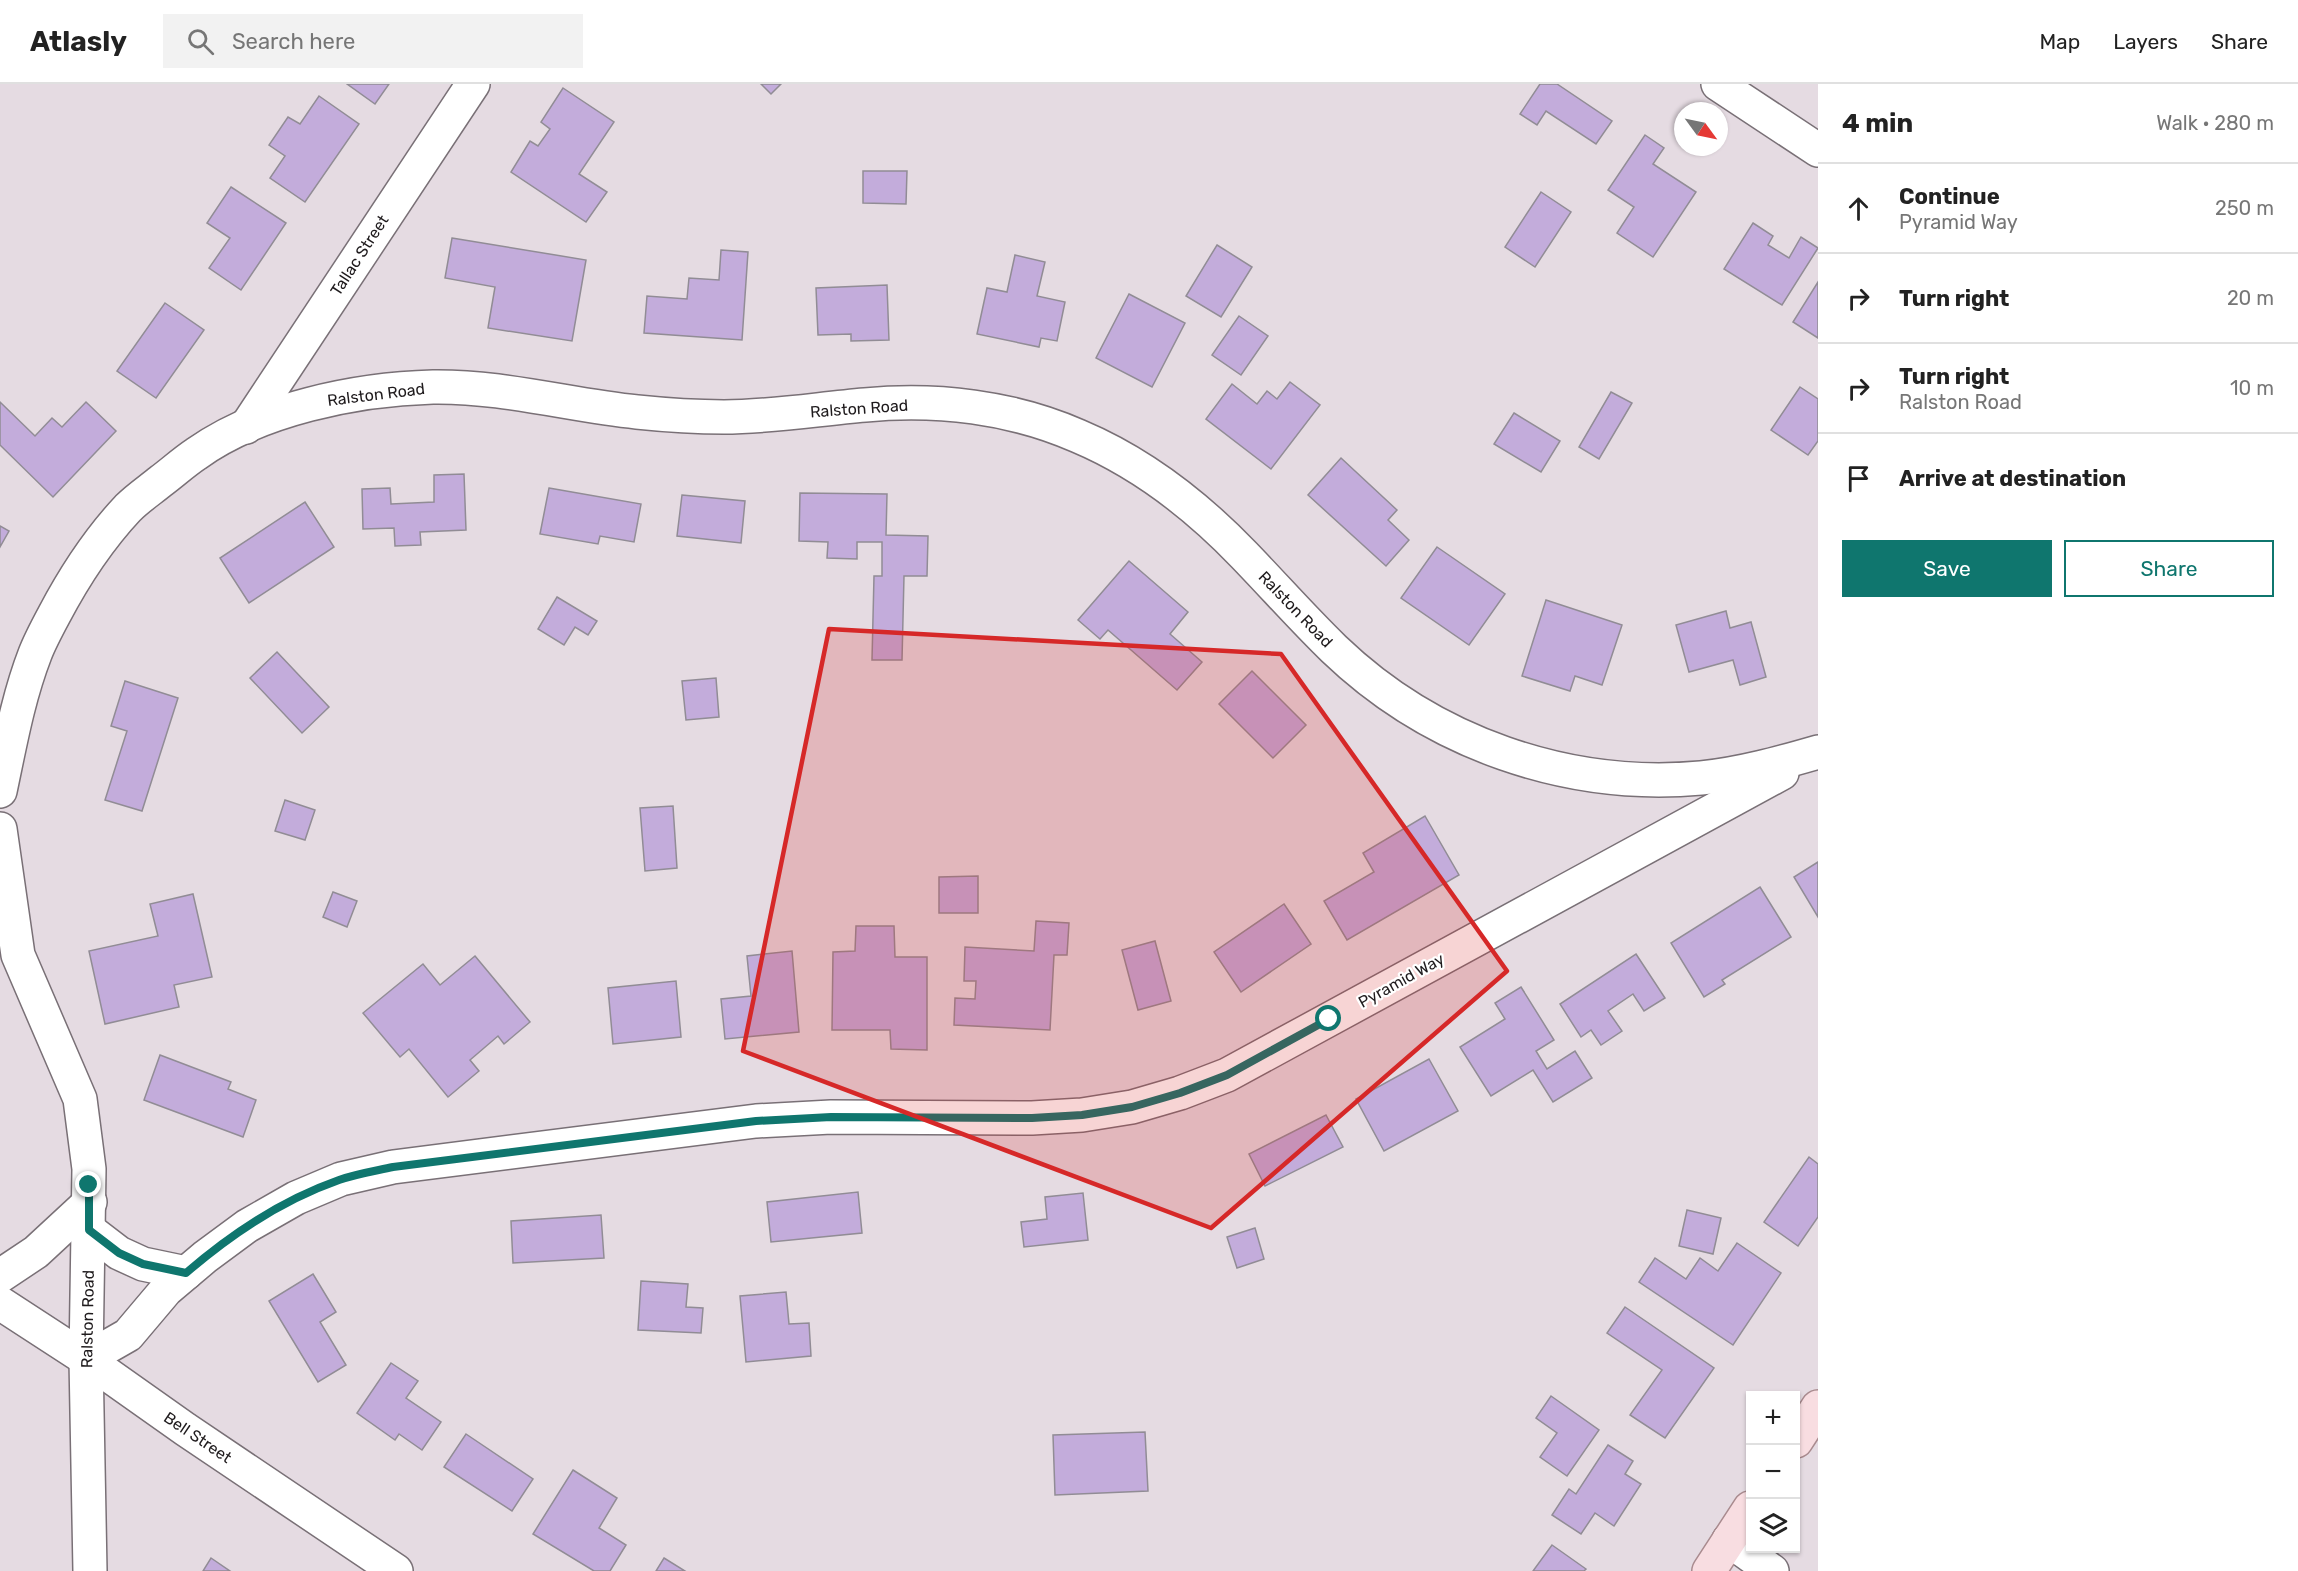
<!DOCTYPE html>
<meta charset="utf-8">
<style>
body{margin:0;font-family:Rubik,sans-serif;background:#f2f2f2;color:#222}
.controls{position:absolute;right:18px;bottom:18px;display:grid;overflow:hidden;border-radius:0px;box-shadow:0 2px 4px #0004}
.controls button{width:54px;height:54px;display:grid;place-items:center;padding:0;border:0;border-bottom:2px solid #e0e0e0;background:#fff;color:#222;font:30px sans-serif}
.compass{position:absolute;left:1674px;top:18px;width:54px;height:54px;border-radius:50%;background:#fff;box-shadow:0 2px 4px #0004;rotate:123deg}
.stop{position:absolute;width:18px;height:18px;margin:-14px;border:4px solid #0f766e;border-radius:50%;background:#fff}
.stop.end{background:#0f766e;border-color:#fff;box-shadow:0 2px 6px #0008}
.list{margin:0;padding:0;list-style:none}
h2{display:flex;justify-content:space-between;align-items:center;height:78px;margin:0;padding:0 24px;font-size:26px}
h2 small{font-size:20px;font-weight:400;color:#767676}
.list li{display:grid;grid-template-columns:39px 1fr auto;gap:18px;align-items:center;box-sizing:border-box;height:90px;padding:0 24px;border-top:2px solid #e0e0e0}
.list b{display:block;font-size:22px;white-space:nowrap}
.list p{margin:0;font-size:20px;white-space:nowrap;color:#767676}
.list em{font-size:20px;font-style:normal;color:#767676}
.actions{display:flex;gap:12px;padding:18px 24px}
.actions a{flex:1;padding:14px 0;border:2px solid #0f766e;border-radius:0px;text-align:center;font-size:21px;color:#0f766e}
.actions .main{background:#0f766e;color:#fff}
.icon{flex:none;width:33px;height:33px;fill:none;stroke:currentColor;stroke-width:2;stroke-linecap:round;stroke-linejoin:round}
.map{position:relative;flex:none;width:1818px;height:1487px;overflow:hidden}
header{display:flex;align-items:center;gap:36px;box-sizing:border-box;height:84px;padding:0 30px;background:#fff;border-bottom:2px solid #e0e0e0}
header strong{font-size:28px}
nav{display:flex;gap:33px;margin-inline-start:auto;font-size:21px}
.search{width:420px;height:54px;background:#f2f2f2;display:flex;align-items:center;gap:15px;box-sizing:border-box;padding:0 21px;border-radius:0px;color:#767676;font-size:22px}
main{display:flex}
aside{flex:1;background:#fff}
.map>svg:first-child{display:block}
.building{fill:#c3acdb;stroke:#918c95;stroke-width:1.5}
.lines{fill:none;stroke-linecap:round;stroke-linejoin:round}
.minor-casing{stroke:#797076;stroke-width:36}
.major-casing{stroke:#a98b8f;stroke-width:36}
.minor{stroke:#fff;stroke-width:33}
.major{stroke:#f8dde1;stroke-width:33}
.route{stroke:#0f766e;stroke-width:8}
.marked{fill:#d62828;fill-opacity:0.2;stroke:#d62828;stroke-width:4.5;stroke-linejoin:round}
.labels{text-anchor:middle;stroke-width:4.5;stroke-linejoin:round;paint-order:stroke}
.street-label{font-size:16px;fill:#1f1b1d;stroke:#fff}
</style>
<header>
<strong>Atlasly</strong>
<div class="search"><svg class="icon" aria-label="search" viewBox="0 0 24 24"><circle cx="10" cy="10" r="6"/><path d="M15 15l6 6"/></svg>Search here</div>
<nav><a>Map</a><a>Layers</a><a>Share</a></nav>
</header>
<main>
<div class="map">
<svg width="1818" height="1487" viewBox="0 0 1818 1487">
<rect width="100%" height="100%" fill="#e5dbe2"/>
<g class="building">
<path d="M347,0H389L375,20Z"/>
<path d="M761,0H781L771,10Z"/>
<path d="M1540,0H1557L1612,37L1596,60L1546,27L1537,41L1520,30Z"/>
<path d="M563,4L614,38L579,90L607,108L586,138L511,88L530,57L538,62L550,45L541,38Z"/>
<path d="M319,12L359,40L305,118L270,94L285,72L269,61L288,33L300,40Z"/>
<path d="M1645,51L1664,64L1653,80L1696,108L1653,173L1617,149L1634,123L1608,106Z"/>
<path d="M863,87H907L906,120L863,119Z"/>
<path d="M231,103L286,139L241,206L209,184L230,154L207,139Z"/>
<path d="M1541,108L1571,128L1535,183L1505,163Z"/>
<path d="M1753,139L1773,152L1768,161L1789,174L1801,153L1818,164L1782,221L1724,185Z"/>
<path d="M452,154L586,176L572,257L488,244L495,203L445,194Z"/>
<path d="M1217,161L1252,183L1221,233L1186,212Z"/>
<path d="M721,166L748,168L742,256L644,249L647,212L687,215L689,194L719,196Z"/>
<path d="M1015,171L1045,178L1037,212L1065,218L1057,257L1041,254L1039,263L977,250L987,204L1007,208Z"/>
<path d="M1818,198V254L1793,238Z"/>
<path d="M887,201L889,256L851,257V250L818,251L816,204Z"/>
<path d="M1129,210L1185,239L1152,303L1096,274Z"/>
<path d="M165,219L204,246L156,314L117,287Z"/>
<path d="M1239,232L1268,252L1241,291L1212,271Z"/>
<path d="M1290,298L1320,321L1271,385L1206,335L1232,300L1257,320L1267,307L1277,315Z"/>
<path d="M1800,303L1818,315V357L1808,371L1771,346Z"/>
<path d="M1611,308L1632,319L1599,375L1579,363Z"/>
<path d="M0,318L35,352L52,334L62,343L86,318L116,347L53,413L0,361Z"/>
<path d="M1514,329L1560,357L1541,388L1494,360Z"/>
<path d="M1341,374L1397,426L1388,436L1409,456L1386,482L1308,411Z"/>
<path d="M464,390L466,446L420,448L421,461L395,462L394,444L363,445L362,405L390,404L391,420L434,418V391Z"/>
<path d="M549,404L641,420L634,458L600,452L598,460L540,450Z"/>
<path d="M800,409L887,410L886,451L928,452L927,492H904L902,576H872L874,492H882V458H857V475L827,474L828,458L799,457Z"/>
<path d="M682,411L745,417L741,459L677,452Z"/>
<path d="M305,418L334,463L249,519L220,474Z"/>
<path d="M0,442L9,447L0,463Z"/>
<path d="M1437,463L1505,510L1469,561L1401,514Z"/>
<path d="M1129,477L1188,528L1170,550L1202,578L1177,606L1108,546L1100,555L1078,536Z"/>
<path d="M557,513L597,537L588,551L575,543L564,561L538,545Z"/>
<path d="M1546,516L1622,541L1602,601L1575,592L1570,607L1522,592Z"/>
<path d="M1726,527L1730,544L1751,538L1766,593L1740,601L1733,576L1689,588L1676,541Z"/>
<path d="M277,568L329,623L302,649L250,594Z"/>
<path d="M1252,587L1306,641L1273,674L1219,620Z"/>
<path d="M716,594L719,633L686,636L682,597Z"/>
<path d="M125,597L178,614L142,727L105,716L127,647L111,642Z"/>
<path d="M285,716L315,726L305,756L275,747Z"/>
<path d="M673,722L677,784L645,787L640,724Z"/>
<path d="M1425,732L1459,791L1347,856L1324,817L1374,788L1363,769Z"/>
<path d="M1818,778V833L1794,793Z"/>
<path d="M978,792V829H939V793Z"/>
<path d="M1760,803L1791,853L1722,896L1725,900L1704,913L1671,859Z"/>
<path d="M333,808L357,817L347,843L323,833Z"/>
<path d="M193,810L212,893L174,901L179,923L105,940L89,867L158,852L150,820Z"/>
<path d="M1284,820L1311,860L1241,908L1214,868Z"/>
<path d="M1036,837L1069,839L1067,871H1054L1050,946L954,941L955,914L975,915L976,897H964L965,863L1034,867Z"/>
<path d="M856,842H894L895,873H927V966L891,965L890,946H832L833,868L855,867Z"/>
<path d="M1155,857L1171,917L1138,926L1122,866Z"/>
<path d="M792,867L799,948L725,955L721,915L751,912L747,872Z"/>
<path d="M1636,870L1665,914L1644,927L1633,910L1608,927L1622,947L1601,961L1591,946L1581,953L1560,920Z"/>
<path d="M475,872L530,938L504,960L498,952L470,976L479,987L448,1013L409,965L400,973L363,929L423,880L440,901Z"/>
<path d="M676,897L681,953L613,960L608,904Z"/>
<path d="M1521,903L1554,956L1536,967L1547,985L1575,967L1592,994L1553,1018L1533,986L1491,1012L1460,963L1505,935L1495,919Z"/>
<path d="M160,971L231,998L228,1005L256,1016L243,1053L144,1016Z"/>
<path d="M1429,975L1458,1027L1384,1067L1356,1015Z"/>
<path d="M1326,1031L1343,1063L1265,1102L1249,1070Z"/>
<path d="M1809,1073L1818,1080V1133L1798,1162L1764,1138Z"/>
<path d="M858,1108L862,1149L771,1158L767,1118Z"/>
<path d="M1083,1109L1088,1156L1024,1163L1021,1138L1047,1135L1045,1113Z"/>
<path d="M1687,1126L1721,1134L1713,1170L1679,1162Z"/>
<path d="M601,1131L604,1174L513,1179L511,1137Z"/>
<path d="M1255,1144L1264,1175L1237,1184L1227,1153Z"/>
<path d="M1737,1159L1781,1189L1733,1261L1639,1198L1655,1174L1686,1195L1700,1174L1718,1187Z"/>
<path d="M313,1190L336,1228L320,1238L346,1281L318,1298L269,1217Z"/>
<path d="M641,1197L688,1200L686,1223L703,1224L701,1249L638,1246Z"/>
<path d="M786,1208L789,1240L809,1239L811,1272L746,1278L740,1212Z"/>
<path d="M1625,1223L1714,1284L1665,1354L1630,1331L1662,1286L1607,1249Z"/>
<path d="M391,1279L418,1297L406,1314L441,1338L422,1366L399,1350L395,1356L357,1329Z"/>
<path d="M1551,1312L1599,1346L1567,1392L1540,1373L1557,1349L1536,1334Z"/>
<path d="M1145,1348L1148,1407L1055,1411L1053,1351Z"/>
<path d="M466,1350L533,1395L512,1427L444,1383Z"/>
<path d="M1608,1361L1633,1377L1625,1390L1641,1400L1614,1442L1595,1429L1581,1450L1552,1431L1569,1405L1576,1410Z"/>
<path d="M573,1386L617,1414L599,1444L626,1461L610,1487H594L533,1450Z"/>
<path d="M1552,1461L1586,1485L1584,1487H1533Z"/>
<path d="M211,1474L230,1487H203Z"/>
<path d="M664,1474L685,1487H656Z"/>
</g>
<g class="lines">
<g class="minor-casing">
<g id="minor">
<path d="M1718,0L1818,66"/>
<path d="M246,343L473,0"/>
<path d="M0,707C10,660 18,614 35,570C40,557 47,544 54,531C74,493 98,456 128,424C138,414 150,406 161,397C173,388 184,378 196,370C259,325 356,305 433,303C502,302 569,321 637,328C666,331 696,333 724,333C771,333 818,325 865,321C936,314 1012,323 1078,352C1142,379 1196,421 1244,471C1274,502 1303,535 1334,565C1432,659 1567,706 1701,694C1741,690 1780,679 1818,668"/>
<path d="M0,745L18,871L80,1015L89,1085L86,1275L90,1487"/>
<path d="M89,1146L119,1169L143,1180L186,1189"/>
<path d="M0,1192L36,1168L90,1118"/>
<path d="M0,1219L86,1275L185,1345L396,1487"/>
<path d="M86,1275L128,1251L166,1206L205,1173L247,1142L296,1114L341,1095L393,1083L756,1037L831,1033L1032,1034L1082,1031L1132,1023L1180,1009L1227,991L1782,689"/>
<path d="M1729,1456L1772,1487"/>
</g>
</g>
<g class="major-casing">
<g id="major">
<path d="M1796,1357L1818,1323"/>
<path d="M1709,1487L1750,1424"/>
</g>
</g>
<use href="#minor" class="minor"/>
<use href="#major" class="major"/>
</g>
<g class="lines">
<path class="route" d="M89,1101V1146L119,1169L143,1180L186,1189C231,1150 282,1116 339,1096C356,1090 375,1087 393,1083L756,1037L831,1033L1032,1034L1082,1031L1132,1023L1180,1009L1227,991L1329,935"/>
</g>
<path class="marked" d="M829,545L1281,570L1507,887L1211,1144L743,967Z"/>
<g class="labels">
<g class="street-label">
<text transform="translate(359 171) rotate(-57)" y="6">Tallac Street</text>
<text transform="translate(376 310) rotate(-7)" y="6">Ralston Road</text>
<text transform="translate(859 324) rotate(-4)" y="6">Ralston Road</text>
<text transform="translate(1296 525) rotate(46)" y="6">Ralston Road</text>
<text transform="translate(1401 896) rotate(-29)" y="6">Pyramid Way</text>
<text transform="translate(87 1235) rotate(-89)" y="6">Ralston Road</text>
<text transform="translate(198 1353) rotate(34)" y="6">Bell Street</text>
</g>
</g>
</svg>
<div class="controls">
<button>+</button>
<button>−</button>
<button><svg class="icon" aria-label="layers" viewBox="0 0 24 24"><path d="M12 4l9 5-9 5-9-5zM3 14l9 5 9-5"/></svg></button>
</div>
<svg class="compass" viewBox="-18 -18 36 36"><path d="M0-13l5 13h-10z" fill="#e53935"/><path d="M0 13l5-13h-10z" fill="#767676"/></svg>
<div class="stop" style="left:1329px;top:935px"></div>
<div class="stop end" style="left:89px;top:1101px"></div>
</div>
<aside>
<h2>4 min<small>Walk · 280 m</small></h2>
<ul class="list">
<li><svg class="icon" aria-label="ahead" viewBox="0 0 24 24"><path d="M12 20V5M6 11l6-6 6 6"/></svg><div><b>Continue</b><p>Pyramid Way</p></div><em>250 m</em></li>
<li><svg class="icon" aria-label="right" viewBox="0 0 24 24"><path d="M7 20v-9h11M14 6l5 5-5 5"/></svg><div><b>Turn right</b></div><em>20 m</em></li>
<li><svg class="icon" aria-label="right" viewBox="0 0 24 24"><path d="M7 20v-9h11M14 6l5 5-5 5"/></svg><div><b>Turn right</b><p>Ralston Road</p></div><em>10 m</em></li>
<li><svg class="icon" aria-label="arrive" viewBox="0 0 24 24"><path d="M6 21V4h12l-3 4 3 4H6"/></svg><div><b>Arrive at destination</b></div></li>
</ul>
<div class="actions"><a class="main">Save</a><a>Share</a></div>
</aside>
</main>
